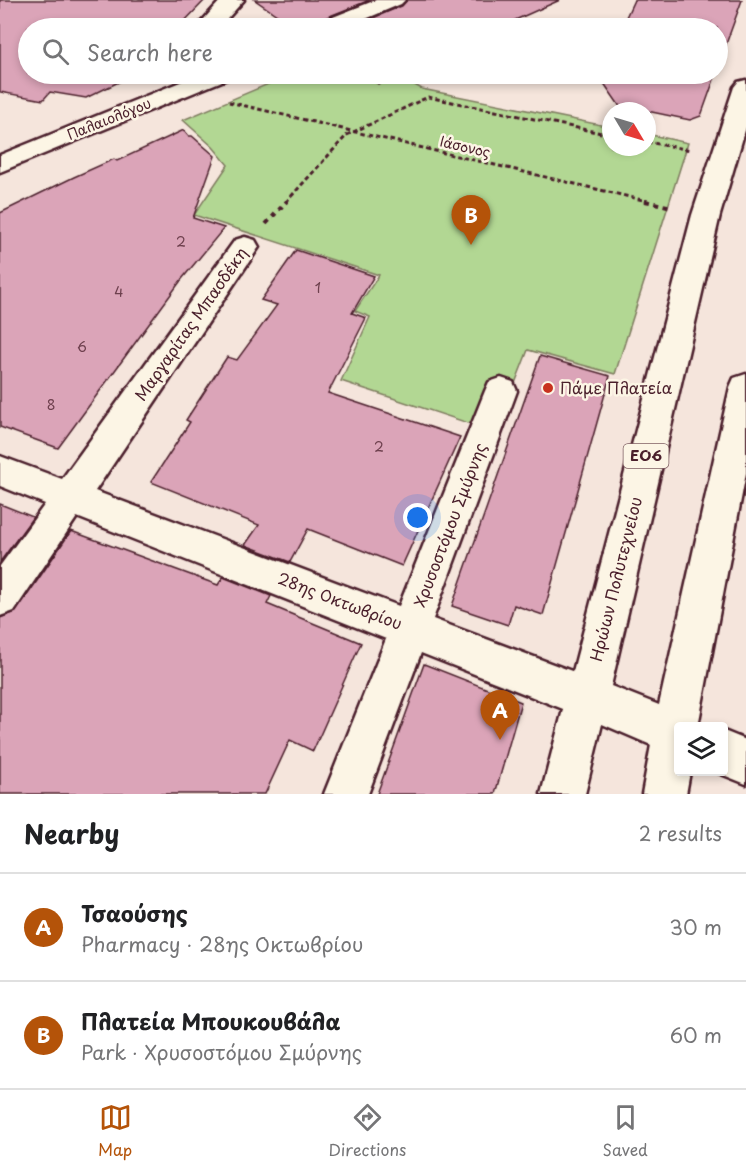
<!DOCTYPE html>
<meta charset="utf-8">
<style>
body{margin:0;font-family:"Playpen Sans",sans-serif;background:#f6f6f6;color:#202124}
.controls{position:absolute;right:18px;bottom:18px;display:grid;overflow:hidden;border-radius:6px;box-shadow:0 3px 9px #0003}
.controls button{width:54px;height:54px;display:grid;place-items:center;padding:0;border:0;border-bottom:2px solid #e0e0e0;background:#fff;color:#202124;font:30px sans-serif}
.compass{position:absolute;left:602px;top:102px;width:54px;height:54px;border-radius:50%;background:#fff;box-shadow:0 3px 9px #0003;rotate:128deg}
.you{position:absolute;left:418px;top:518px;width:21px;height:21px;margin:-15px;border:4px solid #fff;border-radius:50%;background:#1a73e8;box-shadow:0 0 0 9px #1a73e833}
.badge{display:grid;place-items:center;width:39px;height:39px;border-radius:50%;background:#b45309;color:#fff;font-size:20px;font-weight:700}
.pin{position:absolute;translate:-50% -50px;filter:drop-shadow(0 2px 3px #0008)}
.pin::after{content:'';position:absolute;top:32px;width:21px;height:18px;background:inherit;clip-path:polygon(0 0,100% 0,50% 100%)}
.list{margin:0;padding:0;list-style:none}
h2{display:flex;justify-content:space-between;align-items:center;height:78px;margin:0;padding:0 24px;font-size:26px}
h2 small{font-size:20px;font-weight:400;color:#757577}
.list li{display:grid;grid-template-columns:39px 1fr auto;gap:18px;align-items:center;box-sizing:border-box;height:108px;padding:0 24px;border-top:2px solid #e0e0e0}
.list b{display:block;font-size:22px;white-space:nowrap}
.list p{margin:0;font-size:20px;white-space:nowrap;color:#757577}
.list em{font-size:20px;font-style:normal;color:#757577}
.icon{flex:none;width:33px;height:33px;fill:none;stroke:currentColor;stroke-width:2;stroke-linecap:round;stroke-linejoin:round}
.map{position:relative;flex:none;width:746px;height:794px;overflow:hidden}
.search{position:absolute;background:#fff;box-shadow:0 3px 9px #0003;left:18px;right:18px;top:18px;height:66px;display:flex;align-items:center;gap:15px;box-sizing:border-box;padding:0 21px;border-radius:33px;color:#757577;font-size:22px}
.sheet{height:294px;background:#fff}
nav{display:flex;justify-content:space-around;align-items:center;box-sizing:border-box;height:84px;border-top:2px solid #e0e0e0;background:#fff;font-size:16px;color:#757577}
nav a{display:grid;justify-items:center;gap:3px}
nav .on{color:#b45309}
.map>svg:first-child{display:block}
.green{fill:#b2d793;stroke:#7e7b5f;stroke-width:1.5}
.building{fill:#dba4b8;stroke:#4a1f2b;stroke-width:1.5}
.lines{fill:none;stroke-linecap:round;stroke-linejoin:round}
.minor-casing{stroke:#4a1f2b;stroke-width:5}
.major-casing{stroke:#4a1f2b;stroke-width:5}
.path-far1{stroke:#4a1f2b;stroke-width:3;stroke-dasharray:4.5 3;stroke-linecap:butt}
.path{stroke:#4a1f2b;stroke-width:4;stroke-dasharray:5 4.5;stroke-linecap:butt}
.minor{fill:#fcf5e5;fill-rule:evenodd}
.major{fill:#fcf5e5;fill-rule:evenodd}
.poi-dot{fill:#c8321e;stroke:#fcf5e5;stroke-width:2}
.labels{text-anchor:middle;stroke-width:5;stroke-linejoin:round;paint-order:stroke}
.far-street-label{font-size:14px;fill:#4a1f2b;stroke:#fcf5e5}
.number-label{font-size:14px;fill:#6e404e}
.shield{fill:#fcf5e5;stroke:#7f5f63;stroke-width:1.5}
.shield-label{font-size:15px;font-weight:bold;fill:#4a1f2b}
.street-label{font-size:16px;fill:#4a1f2b;stroke:#fcf5e5}
.poi-label{font-size:16px;fill:#4a1f2b;stroke:#fcf5e5;text-anchor:start}
</style>
<div class="map">
<svg width="746" height="794" viewBox="0 0 746 794">
<rect width="100%" height="100%" fill="#f5e5dc"/>
<filter id="ink" filterUnits="userSpaceOnUse"><feTurbulence type="fractalNoise" baseFrequency=".0167" numOctaves="2"/><feDisplacementMap in="SourceGraphic" scale="12" xChannelSelector="R" yChannelSelector="G"/><feConvolveMatrix kernelMatrix="1 2 1 2 8 2 1 2 1" color-interpolation-filters="sRGB"/></filter>
<g filter="url(#ink)">
<path class="green" d="M292,74H395L422,89L611,127V147H647V134L688,143L615,374L528,350L512,391L477,426L341,381L370,317L355,311L379,275L194,215L228,165L213,147L183,120Z"/>
<g class="building">
<path d="M0,0H205L178,28H28V74H135L86,98L50,92L43,100L0,92Z"/>
<path d="M255,0H370L317,21L313,28H296Z"/>
<path d="M407,0H560L504,25L506,27L502,28H349L402,6Z"/>
<path d="M634,0H742L717,69V28H621Z"/>
<path d="M362,74H402L378,84Z"/>
<path d="M601,74H716L701,116L690,120L647,111H623L599,76Z"/>
<path d="M184,130L189,136H192L215,156L193,218L224,228L182,279L58,448L0,427V213L74,177L114,159L117,161Z"/>
<path d="M296,250L374,276L352,313L366,318L328,393L460,437L402,566L308,529L290,562L245,545L259,525L151,482L190,422L186,420L227,357L237,360L277,305L261,300Z"/>
<path d="M540,356L610,376L543,615L514,605L508,625L452,606Z"/>
<path d="M0,504L33,517L0,562Z"/>
<path d="M71,531L218,585L223,577L271,596L267,604L361,643L313,751L290,740L265,794H0V618L16,612Z"/>
<path d="M424,664L521,702L495,794H377Z"/>
</g>
<g class="lines">
<g class="minor-casing">
<g id="minor">
<path d="M221,0H244L219,28H196Z"/>
<path d="M376,0H405L401,4L344,28H315L318,23Z"/>
<path d="M200,74H231L227,79L0,172V155Z"/>
<path d="M245,237L255,240L259,247L95,491L399,606L485,391L489,382L501,378L513,382L517,391L433,619L601,682L607,697L601,712L586,718L421,653L368,794H324L386,639L77,517L14,611L0,616V566L45,504L0,486V456L62,479L235,240Z"/>
</g>
</g>
<g class="major-casing">
<g id="major">
<path d="M746,80V127L720,215L611,686L659,705L730,387L734,378L746,374V473L698,726H678V772H690L686,794H642L651,745L602,724L585,794H541L692,215L734,87L738,82Z"/>
<path d="M724,731L746,740V784L716,772H724Z"/>
</g>
</g>
<g class="path-far1">
<path d="M229,102L651,202"/>
<path d="M647,142L691,150"/>
<path d="M286,202L347,135L428,97L611,135"/>
</g>
<g class="path">
<path d="M645,201L672,207"/>
<path d="M266,224L287,201"/>
</g>
<use href="#minor" class="minor"/>
<use href="#major" class="major"/>
</g>
</g>
<circle class="poi-dot" cx="548" cy="388" r="6"/>
<g class="labels">
<g class="far-street-label">
<text transform="translate(109 119) rotate(-22)" y="5">Παλαιολόγου</text>
<text transform="translate(465 147) rotate(13)" y="5">Ιάσονος</text>
</g>
<g class="number-label">
<text x="181" y="247">2</text>
<text x="318" y="293">1</text>
<text x="119" y="297">4</text>
<text x="82" y="352">6</text>
<text x="51" y="410">8</text>
<text x="379" y="452">2</text>
</g>
<rect class="shield" x="623.5" y="444" width="45" height="24" rx="4.5"/>
<g class="shield-label">
<text x="646" y="461">ΕΟ6</text>
</g>
<g class="street-label">
<text transform="translate(191 324) rotate(-55)" y="6">Μαργαρίτας Μπασδέκη</text>
<text transform="translate(450 525) rotate(-69)" y="6">Χρυσοστόμου Σμύρνης</text>
<text transform="translate(616 579) rotate(-76)" y="6">Ηρώων Πολυτεχνείου</text>
<text transform="translate(340 601) rotate(21)" y="6">28ης Οκτωβρίου</text>
</g>
<g class="poi-label">
<text x="560" y="394">Πάμε Πλατεία</text>
</g>
</g>
</svg>
<div class="controls">
<button><svg class="icon" aria-label="layers" viewBox="0 0 24 24"><path d="M12 4l9 5-9 5-9-5zM3 14l9 5 9-5"/></svg></button>
</div>
<svg class="compass" viewBox="-18 -18 36 36"><path d="M0-13l5 13h-10z" fill="#e53935"/><path d="M0 13l5-13h-10z" fill="#757577"/></svg>
<div class="you"></div>
<div class="pin badge" style="left:500px;top:740px">A</div>
<div class="pin badge" style="left:471px;top:245px">B</div>
<div class="search"><svg class="icon" aria-label="search" viewBox="0 0 24 24"><circle cx="10" cy="10" r="6"/><path d="M15 15l6 6"/></svg>Search here</div>
</div>
<section class="sheet">
<h2>Nearby<small>2 results</small></h2>
<ul class="list">
<li><span class="badge">A</span><div><b>Τσαούσης</b><p>Pharmacy · 28ης Οκτωβρίου</p></div><em>30 m</em></li>
<li><span class="badge">B</span><div><b>Πλατεία Μπουκουβάλα</b><p>Park · Χρυσοστόμου Σμύρνης</p></div><em>60 m</em></li>
</ul>
</section>
<nav>
<a class="on"><svg class="icon" aria-label="map" viewBox="0 0 24 24"><path d="M3 6l6-2 6 2 6-2v14l-6 2-6-2-6 2zM9 4v14M15 6v14"/></svg>Map</a>
<a><svg class="icon" aria-label="directions" viewBox="0 0 24 24"><path d="M12 3l9 9-9 9-9-9zM9 14v-3h6M13 9l2 2-2 2"/></svg>Directions</a>
<a><svg class="icon" aria-label="saved" viewBox="0 0 24 24"><path d="M7 4h10v16l-5-4-5 4z"/></svg>Saved</a>
</nav>
